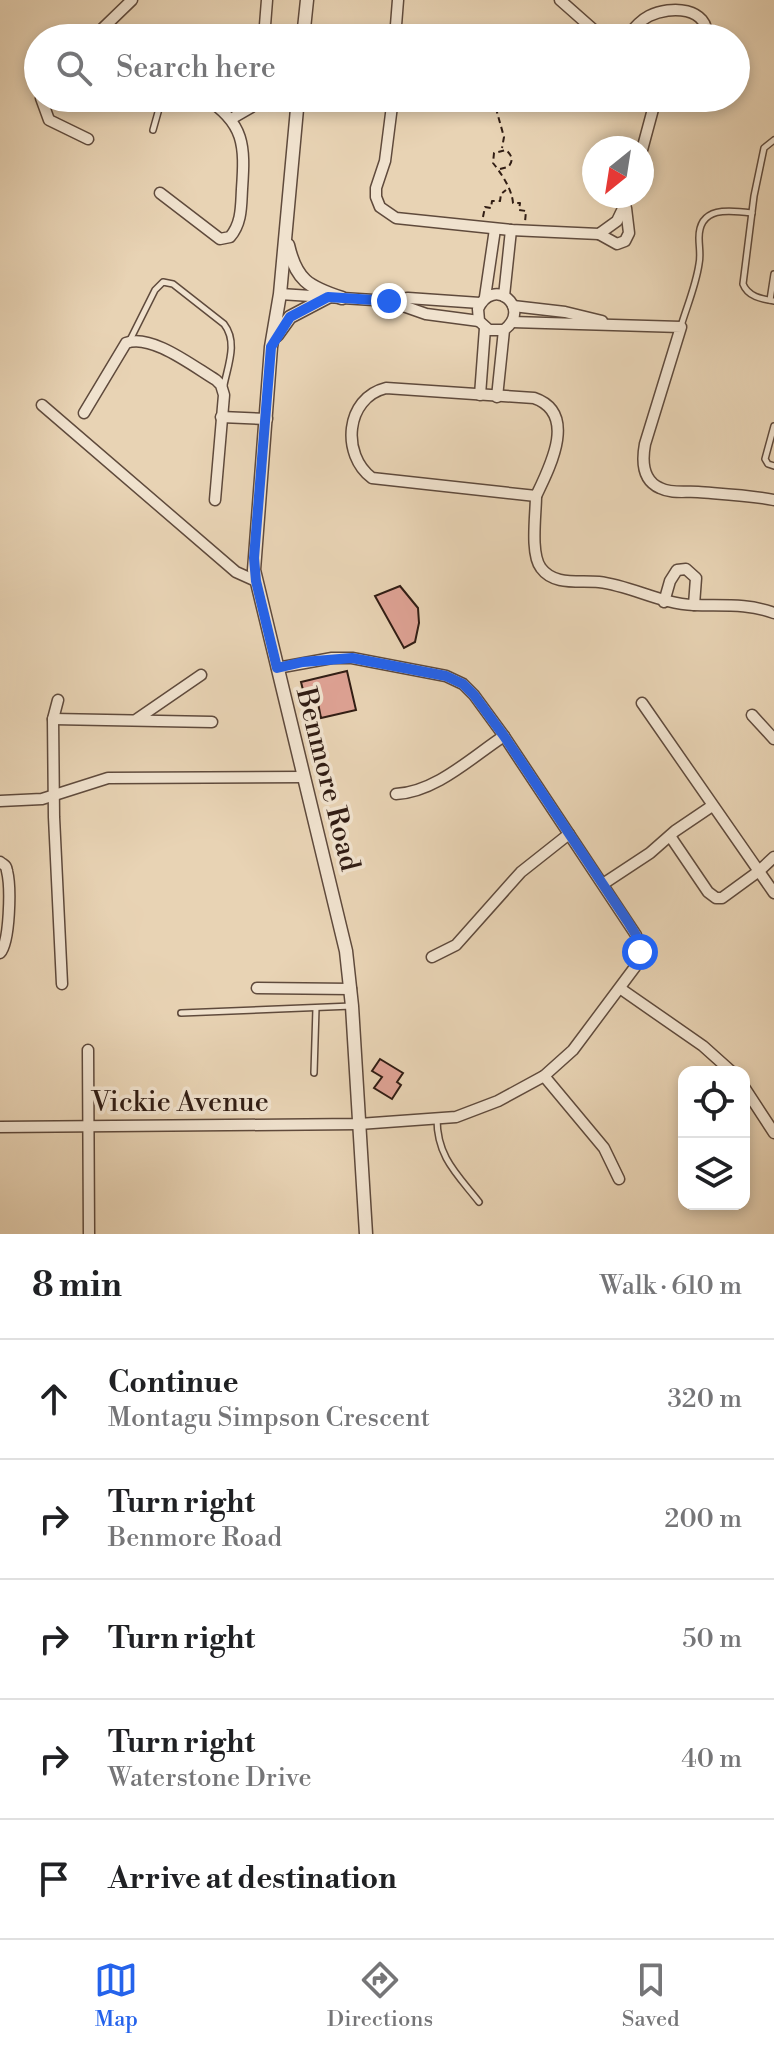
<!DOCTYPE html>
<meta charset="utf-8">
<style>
body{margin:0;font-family:"Libre Bodoni",serif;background:#f6f6f6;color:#202124}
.controls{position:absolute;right:24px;bottom:24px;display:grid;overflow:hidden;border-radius:16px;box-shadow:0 4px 12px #0003}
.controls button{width:72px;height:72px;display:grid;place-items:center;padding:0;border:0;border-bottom:2px solid #e0e0e0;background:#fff;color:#202124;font:40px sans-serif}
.compass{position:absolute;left:582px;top:136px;width:72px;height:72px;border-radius:50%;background:#fff;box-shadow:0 4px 12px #0003;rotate:210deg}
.stop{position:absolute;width:24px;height:24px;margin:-18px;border:6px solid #2563eb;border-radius:50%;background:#fff}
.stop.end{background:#2563eb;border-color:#fff;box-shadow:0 2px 8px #0008}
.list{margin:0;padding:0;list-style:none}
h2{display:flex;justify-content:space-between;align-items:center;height:104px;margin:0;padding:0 32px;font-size:34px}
h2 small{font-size:26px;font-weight:400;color:#757577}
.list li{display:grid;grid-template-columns:52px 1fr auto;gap:24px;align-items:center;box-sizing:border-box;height:120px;padding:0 32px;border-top:2px solid #e0e0e0}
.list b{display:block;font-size:30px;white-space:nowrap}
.list p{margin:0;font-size:26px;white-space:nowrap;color:#757577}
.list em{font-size:26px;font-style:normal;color:#757577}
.icon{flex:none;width:44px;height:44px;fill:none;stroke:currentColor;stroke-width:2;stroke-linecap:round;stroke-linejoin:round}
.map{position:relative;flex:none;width:774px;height:1234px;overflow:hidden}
.search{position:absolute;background:#fff;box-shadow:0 4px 12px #0003;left:24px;right:24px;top:24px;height:88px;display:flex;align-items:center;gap:20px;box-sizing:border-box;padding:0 28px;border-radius:44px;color:#757577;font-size:30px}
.sheet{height:704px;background:#fff}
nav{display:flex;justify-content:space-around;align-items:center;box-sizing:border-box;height:112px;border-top:2px solid #e0e0e0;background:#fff;font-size:22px;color:#757577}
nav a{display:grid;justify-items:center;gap:4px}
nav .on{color:#2563eb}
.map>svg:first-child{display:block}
.building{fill:#dea294;stroke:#311d14;stroke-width:2}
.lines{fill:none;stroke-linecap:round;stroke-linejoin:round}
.service-casing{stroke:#5f4a3c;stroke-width:8}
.minor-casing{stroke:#5f4a3c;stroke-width:13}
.tertiary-casing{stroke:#5f4a3c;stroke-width:15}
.path{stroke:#311d14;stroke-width:2;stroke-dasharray:6 4;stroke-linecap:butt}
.service{stroke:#f0e2ce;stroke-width:5}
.minor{stroke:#f0e2ce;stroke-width:10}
.tertiary{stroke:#f0e2ce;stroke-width:12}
.route{stroke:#2563eb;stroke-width:10}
.labels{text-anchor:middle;stroke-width:7;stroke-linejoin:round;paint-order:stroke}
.street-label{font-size:28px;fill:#311d14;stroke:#f0e2ce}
</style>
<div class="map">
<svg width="774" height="1234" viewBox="0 0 774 1234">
<rect width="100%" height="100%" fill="#e8d3b4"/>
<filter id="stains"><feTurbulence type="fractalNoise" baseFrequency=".0025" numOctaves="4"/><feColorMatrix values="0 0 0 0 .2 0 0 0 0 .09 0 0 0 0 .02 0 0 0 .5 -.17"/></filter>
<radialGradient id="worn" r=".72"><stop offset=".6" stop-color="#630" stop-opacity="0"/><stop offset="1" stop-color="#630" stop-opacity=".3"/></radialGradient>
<g class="building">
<path d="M400,586L418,608L419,623L415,642L404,648L375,596Z"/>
<path d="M347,671L356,710L321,718L318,703L307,706L301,682Z"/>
<path d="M380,1059L403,1073L397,1082L401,1085L392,1099L374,1088L382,1077L372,1071Z"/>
</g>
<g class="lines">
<g class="service-casing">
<g id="service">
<path d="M153,130L162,98"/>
<path d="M774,140L764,148L754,196L743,284C748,297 762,299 774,301"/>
<path d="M770,300L774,274"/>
<path d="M681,326C687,306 696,285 699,264C701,255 699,247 699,238C699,206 729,210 752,213"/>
<path d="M130,340L155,290L163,282L173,284L224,324C238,342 228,365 224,385"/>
<path d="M774,426L765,459L768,464L774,466"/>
<path d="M181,1013L352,1006"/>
<path d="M314,1073L316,1008"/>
<path d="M437,1119C437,1157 457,1174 479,1202"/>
</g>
</g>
<g class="minor-casing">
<g id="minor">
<path d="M560,0L603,38"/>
<path d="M103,38L101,30L132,0"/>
<path d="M264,38L267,0"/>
<path d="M395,38L398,0"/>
<path d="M626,38C632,30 639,21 649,16C671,5 709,7 707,38"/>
<path d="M41,98L49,120L88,139"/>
<path d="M269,98L297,102"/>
<path d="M393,98L385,161L376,188V197L380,207L396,218L511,230L599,234L617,221L629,196"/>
<path d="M231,119L267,98"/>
<path d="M642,150L656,98"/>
<path d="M160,193L220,239L230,237C242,223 241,206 242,189C245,146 245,123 205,98"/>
<path d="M599,234L617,244L625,241L629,233L626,208"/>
<path d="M280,294L389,301L408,298L480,303"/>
<path d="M504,296L511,230"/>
<path d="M485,297L495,229"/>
<path d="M389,301L426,314L479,321"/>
<path d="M513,306L565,312L602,321"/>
<path d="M512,322L681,327L645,444C642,460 642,480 660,488C672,494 685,491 698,492C723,494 749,495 774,500"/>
<path d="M386,388L534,398C578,413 550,467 536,496L372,478C341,455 345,398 386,388Z"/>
<path d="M480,395L485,328"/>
<path d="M497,397L504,330C533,308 493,275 478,309L479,321L489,330H504"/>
<path d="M42,405L236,572L256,581"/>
<path d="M84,413L126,343C151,333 194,367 216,380L221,385L224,395L215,500"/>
<path d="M221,417L267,419"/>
<path d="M536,496C536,514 530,554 541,568C554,586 579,580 599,582C632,586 661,604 694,605C722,606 747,603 774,613"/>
<path d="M664,602L670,581L677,570L686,569L696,578L694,605"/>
<path d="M58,700L53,719L54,817L62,984"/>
<path d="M642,703L774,893"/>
<path d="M752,715L774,739"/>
<path d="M53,719L212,722"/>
<path d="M137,719L201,675"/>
<path d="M396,794C436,792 472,757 504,736"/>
<path d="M0,801L42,799L108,778L304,777"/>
<path d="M670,836L708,892L716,898H722L759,871L774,857"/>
<path d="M0,862C5,866 6,865 7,871C11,887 10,942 0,953"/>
<path d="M603,884L650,853L675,831L712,806"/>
<path d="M432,957L456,945L521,872L569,834"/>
<path d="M257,988L351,989"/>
<path d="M621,989L703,1046L732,1072"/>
<path d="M88,1050L89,1234"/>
<path d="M544,1076L604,1148L619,1179"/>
<path d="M744,1087L774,1133"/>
<path d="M0,1127L359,1124L456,1117L498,1101L544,1076L573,1050L635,967L640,952L636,935L504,736L474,695L463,684L446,676L352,658H332L277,668"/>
</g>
</g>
<g class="tertiary-casing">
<g id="tertiary">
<path d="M303,38L307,0"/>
<path d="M298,98L280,294L271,347L254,570L346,951L352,1006L366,1234"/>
<path d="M288,245C296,280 308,287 342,298"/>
<path d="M277,335L290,317L328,297"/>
</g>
</g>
<g class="path">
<path d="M493,98L504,137L502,148"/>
<path d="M500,169L508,167C514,161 512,155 506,150L494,153L493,163C501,173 512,189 513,203H520L519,210L526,211L525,222"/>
<path d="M483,217L485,207L491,208L492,201H500L501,194L506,190"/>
</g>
<use href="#service" class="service"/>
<use href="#minor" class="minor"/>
<use href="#tertiary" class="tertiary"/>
</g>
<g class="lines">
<path class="route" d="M389,301L328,297L290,317L271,347L254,558L256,581L277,668L303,662L352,658L446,676L463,684L474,695L504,736L628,922L636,935L640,952"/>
</g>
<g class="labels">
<g class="street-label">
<text transform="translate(329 779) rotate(76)" y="10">Benmore Road</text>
<text x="180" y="1111">Vickie Avenue</text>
</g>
</g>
<rect width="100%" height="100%" filter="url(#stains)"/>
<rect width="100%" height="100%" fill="url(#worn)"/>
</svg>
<div class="controls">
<button><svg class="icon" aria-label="locate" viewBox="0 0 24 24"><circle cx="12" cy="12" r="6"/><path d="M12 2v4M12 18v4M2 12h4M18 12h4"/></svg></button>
<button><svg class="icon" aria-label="layers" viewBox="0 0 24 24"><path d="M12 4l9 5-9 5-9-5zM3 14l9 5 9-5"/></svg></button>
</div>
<svg class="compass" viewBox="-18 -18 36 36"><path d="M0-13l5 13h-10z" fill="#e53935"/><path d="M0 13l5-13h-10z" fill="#757577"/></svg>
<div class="stop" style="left:640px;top:952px"></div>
<div class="stop end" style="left:389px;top:301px"></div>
<div class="search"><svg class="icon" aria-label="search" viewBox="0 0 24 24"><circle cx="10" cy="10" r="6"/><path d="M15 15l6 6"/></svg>Search here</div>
</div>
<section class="sheet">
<h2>8 min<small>Walk · 610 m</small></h2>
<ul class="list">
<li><svg class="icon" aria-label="ahead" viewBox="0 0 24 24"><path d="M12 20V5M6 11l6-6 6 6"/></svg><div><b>Continue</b><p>Montagu Simpson Crescent</p></div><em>320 m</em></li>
<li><svg class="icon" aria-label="right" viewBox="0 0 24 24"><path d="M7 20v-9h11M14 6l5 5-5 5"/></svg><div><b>Turn right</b><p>Benmore Road</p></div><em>200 m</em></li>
<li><svg class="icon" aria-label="right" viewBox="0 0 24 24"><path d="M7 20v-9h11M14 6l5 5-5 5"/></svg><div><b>Turn right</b></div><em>50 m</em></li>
<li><svg class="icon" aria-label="right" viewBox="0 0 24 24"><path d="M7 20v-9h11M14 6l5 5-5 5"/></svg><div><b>Turn right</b><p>Waterstone Drive</p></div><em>40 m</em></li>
<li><svg class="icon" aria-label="arrive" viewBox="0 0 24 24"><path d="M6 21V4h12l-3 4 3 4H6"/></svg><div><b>Arrive at destination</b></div></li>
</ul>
</section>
<nav>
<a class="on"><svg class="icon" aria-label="map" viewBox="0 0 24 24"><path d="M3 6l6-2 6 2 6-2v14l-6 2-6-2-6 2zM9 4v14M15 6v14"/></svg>Map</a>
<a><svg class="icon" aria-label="directions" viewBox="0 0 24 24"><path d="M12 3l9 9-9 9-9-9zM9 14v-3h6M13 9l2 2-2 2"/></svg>Directions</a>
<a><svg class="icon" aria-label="saved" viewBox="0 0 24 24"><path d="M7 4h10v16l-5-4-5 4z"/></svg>Saved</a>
</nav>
